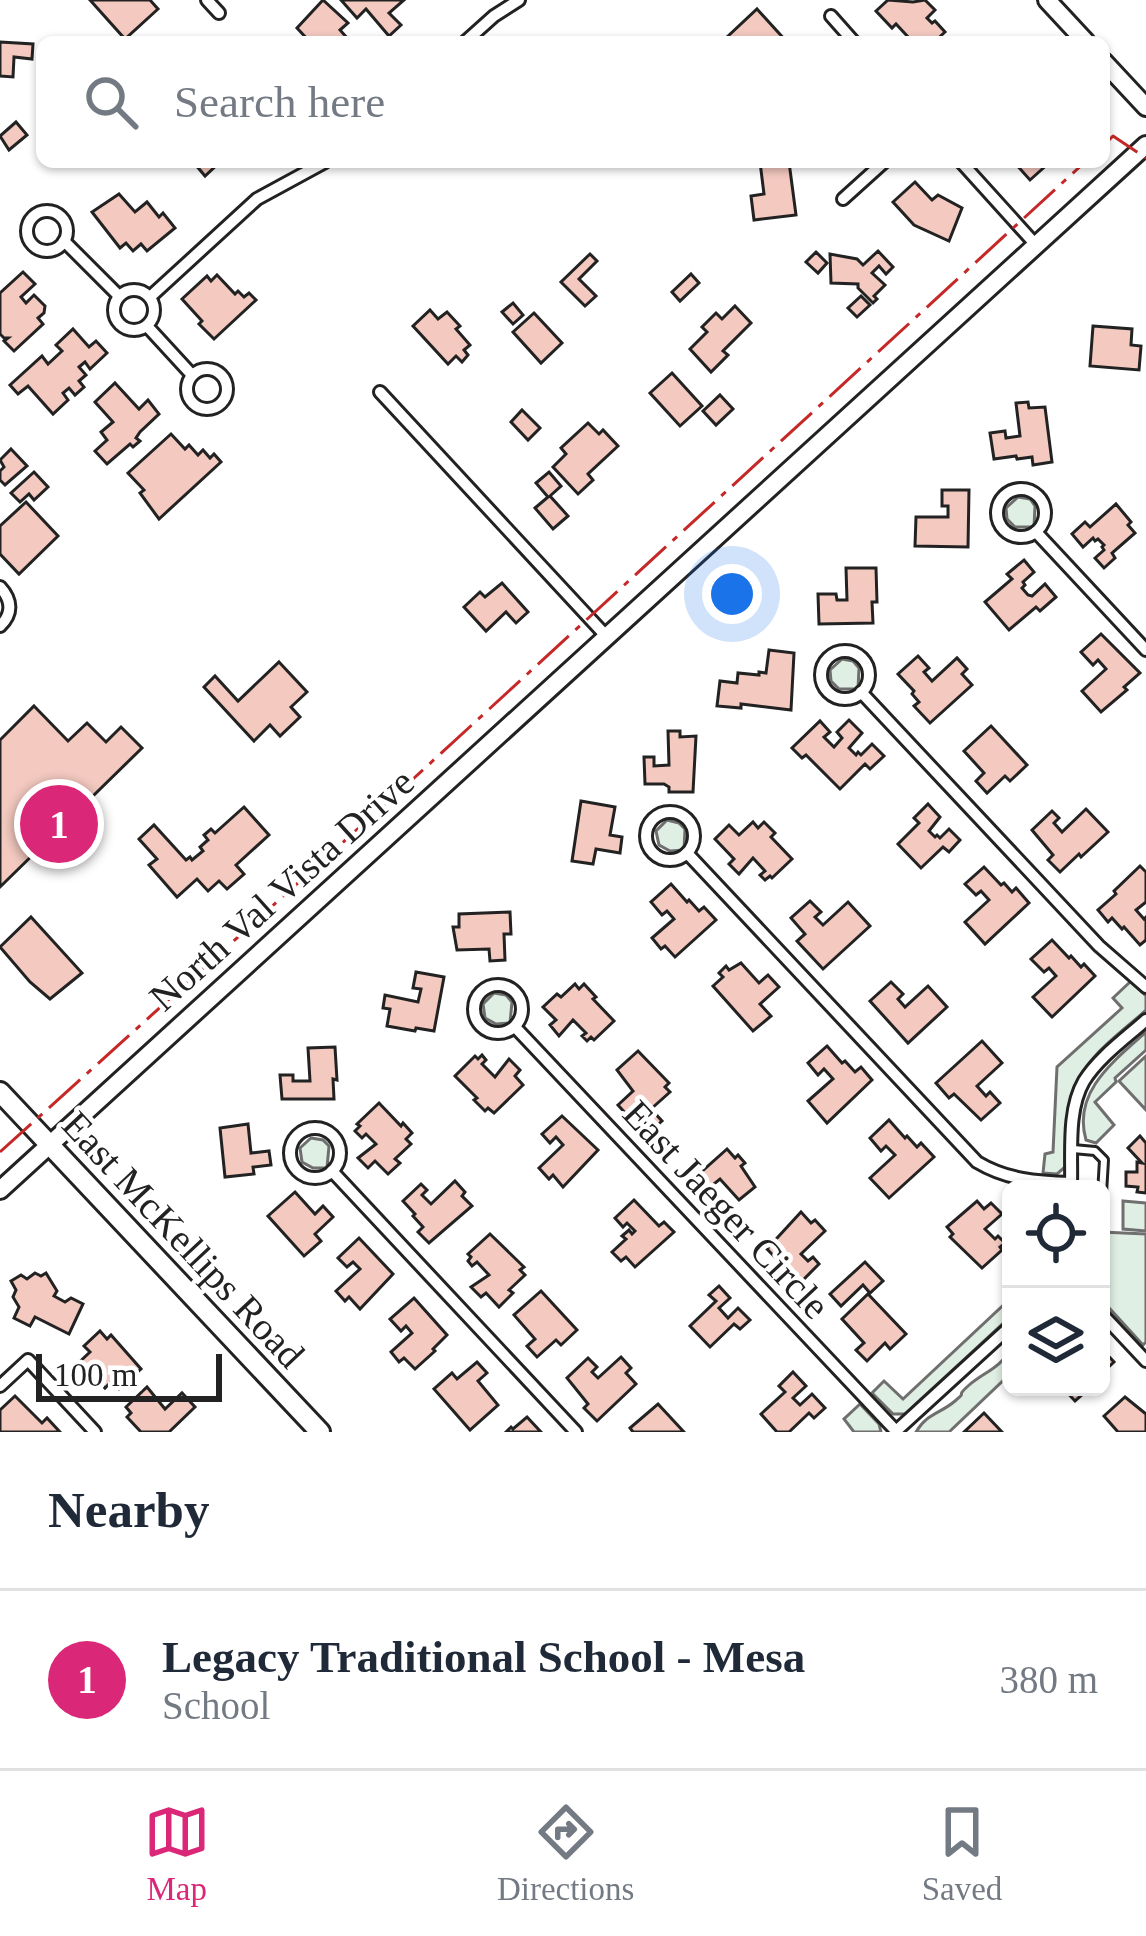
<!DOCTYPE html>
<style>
body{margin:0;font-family:"Times New Roman",serif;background:#f6f6f7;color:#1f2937}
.controls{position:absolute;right:36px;bottom:36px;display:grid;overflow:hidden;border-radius:18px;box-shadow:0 3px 9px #0004}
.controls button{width:108px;height:108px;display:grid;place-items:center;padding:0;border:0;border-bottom:3px solid #e0e1e3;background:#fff;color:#1f2937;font:60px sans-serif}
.scale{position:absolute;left:36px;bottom:30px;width:186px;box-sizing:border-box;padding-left:12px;border:6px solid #222;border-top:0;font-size:33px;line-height:42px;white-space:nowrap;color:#222;-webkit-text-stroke:9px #fff;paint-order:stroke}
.you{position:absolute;left:732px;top:594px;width:42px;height:42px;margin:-30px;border:9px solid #fff;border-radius:50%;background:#1a73e8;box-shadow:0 0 0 18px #1a73e833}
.badge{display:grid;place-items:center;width:78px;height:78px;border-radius:50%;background:#db2777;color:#fff;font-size:39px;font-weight:700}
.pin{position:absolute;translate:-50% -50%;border:6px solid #fff;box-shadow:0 3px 12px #0006}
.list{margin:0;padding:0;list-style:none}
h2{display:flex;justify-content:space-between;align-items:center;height:156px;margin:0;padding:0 48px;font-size:51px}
h2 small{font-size:39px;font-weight:400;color:#747a83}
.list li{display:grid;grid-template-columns:78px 1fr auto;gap:36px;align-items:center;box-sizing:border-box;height:180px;padding:0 48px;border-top:3px solid #e0e1e3}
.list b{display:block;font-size:45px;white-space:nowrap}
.list p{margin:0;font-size:39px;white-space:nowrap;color:#747a83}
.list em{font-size:39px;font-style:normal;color:#747a83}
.icon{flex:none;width:66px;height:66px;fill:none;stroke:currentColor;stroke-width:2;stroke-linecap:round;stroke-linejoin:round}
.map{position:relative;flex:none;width:1146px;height:1432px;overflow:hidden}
.search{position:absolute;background:#fff;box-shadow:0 3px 9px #0004;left:36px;right:36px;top:36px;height:132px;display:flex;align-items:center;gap:30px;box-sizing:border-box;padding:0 42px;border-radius:18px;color:#747a83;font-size:45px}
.sheet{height:336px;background:#fff}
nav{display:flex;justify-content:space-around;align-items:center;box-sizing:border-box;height:168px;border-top:3px solid #e0e1e3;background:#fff;font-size:33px;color:#747a83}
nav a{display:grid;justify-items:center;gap:6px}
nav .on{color:#db2777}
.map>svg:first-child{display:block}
.green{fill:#e0efe3;stroke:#6f6f6f;stroke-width:3}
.building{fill:#f3c9c0;stroke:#222;stroke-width:3}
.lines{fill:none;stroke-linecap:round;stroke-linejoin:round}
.lane-casing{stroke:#222;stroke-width:12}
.street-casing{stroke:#222;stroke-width:16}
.secondary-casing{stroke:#222;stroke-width:22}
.primary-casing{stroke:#222;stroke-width:24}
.lane{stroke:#fff;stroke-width:6}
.street{stroke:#fff;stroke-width:10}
.secondary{stroke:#fff;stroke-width:16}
.primary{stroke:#fff;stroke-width:18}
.power{stroke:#c62828;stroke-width:3;stroke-dasharray:42 9 6 9;stroke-linecap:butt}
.labels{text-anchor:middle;stroke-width:9;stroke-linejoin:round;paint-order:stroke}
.street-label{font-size:39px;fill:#222;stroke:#fff}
</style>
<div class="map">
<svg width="1146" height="1432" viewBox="0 0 1146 1432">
<rect width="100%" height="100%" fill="#fff"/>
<g class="green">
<path d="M1018,497L1030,499L1035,506L1034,527H1015L1007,519L1006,508Z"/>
<path d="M842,659L853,661L859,668L858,689H839L831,681L830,670Z"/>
<path d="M667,820L679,823L685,829L684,850L670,851L659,845L656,831Z"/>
<path d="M1131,981L1146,996V1010C1121,1033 1086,1056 1074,1089C1065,1113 1067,1142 1065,1167L1057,1174L1043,1173L1045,1154L1053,1152L1057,1067L1122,1008L1113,998Z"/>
<path d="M494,993L506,995L512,1002L510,1023L496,1024L485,1018L483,1004Z"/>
<path d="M1146,1032V1050L1115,1078L1116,1082L1095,1102L1114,1125L1096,1143L1086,1140C1072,1092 1114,1061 1146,1032Z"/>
<path d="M1146,1056V1110L1119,1081Z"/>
<path d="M311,1138L323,1140L329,1146L327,1168H313L302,1162L300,1148Z"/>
<path d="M1123,1201L1146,1203V1231L1123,1229Z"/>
<path d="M1101,1232L1146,1234V1342L1143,1345L1101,1299Z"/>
<path d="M1011,1298V1316L905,1414H893L872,1393L884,1381L903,1399Z"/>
<path d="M1011,1347V1373L949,1432H916C927,1413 940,1414 955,1401C969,1389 954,1399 968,1386C985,1371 1001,1369 1011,1347Z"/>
<path d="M860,1404L879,1424L881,1432H854L844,1419Z"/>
</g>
<g class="building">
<path d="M90,0H150L158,9L125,39Z"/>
<path d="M323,0L348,23L340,30L348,39L345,42H310L297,28Z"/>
<path d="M341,0H404L389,13L401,25L389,36L366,9L357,18Z"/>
<path d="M888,0L913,2L925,0L935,10L927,18L932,23L935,21L945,32L934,42H905L909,38L896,24L892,28L876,11Z"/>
<path d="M757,9L787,42H730L726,38Z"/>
<path d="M0,42L33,44L32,59L14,57L13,77L0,76Z"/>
<path d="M16,122L27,135L9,150L0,136Z"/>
<path d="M197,162H220L205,176L195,164Z"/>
<path d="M760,162H789L796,215L754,220L751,196L764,194Z"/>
<path d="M1014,162H1050L1030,180Z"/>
<path d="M915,182L932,200L938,195L962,208L949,241L914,225L893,202Z"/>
<path d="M119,194L135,212L147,202L159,217L163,213L175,228L147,251L141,244L133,251L126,243L120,248L92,212Z"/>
<path d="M878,251L893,267L886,274L879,266L872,273L885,285L874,296L877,299L873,303L858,288V284L831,283L830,254L857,259L863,265Z"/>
<path d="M816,252L827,263L818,273L806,262Z"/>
<path d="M590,254L597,261L579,279L596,296L585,306L561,282Z"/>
<path d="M23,272L35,284L21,297L26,303L34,295L45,306L44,313L38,318L43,324L14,351L4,341L8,338H4L0,334V293Z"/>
<path d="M691,274L699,283L680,301L672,292Z"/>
<path d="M217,275L235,294L238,291L244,297L249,293L256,300L214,339L199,324L202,321L182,299L207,276L211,281Z"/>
<path d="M861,296L870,305L857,317L848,308Z"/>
<path d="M513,303L523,315L513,324L502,312Z"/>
<path d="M735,306L751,323L723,351L728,355L711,372L690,349L707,332L702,327L716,313L722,319Z"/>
<path d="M430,310L438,319L447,312L460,326L456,329L470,345L464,350L468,355L462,362L456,356L448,364L413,326Z"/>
<path d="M534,313L562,343L541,363L513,332Z"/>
<path d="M1093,326L1132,329L1131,345L1141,346L1139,370L1090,366Z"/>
<path d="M73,329L89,347L96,341L107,353L90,369L85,362L79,367L86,375L79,381L84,387L75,395L69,388L63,393L68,400L53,414L28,386L18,394L10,385L42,356L48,364L62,351L56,345Z"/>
<path d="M672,373L702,406L680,426L650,393Z"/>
<path d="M115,383L139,409L148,400L159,414L140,432L136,438L140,441L133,447L130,444L107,464L95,451L107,440L101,432L113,422L95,402Z"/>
<path d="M720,395L733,409L716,425L703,411Z"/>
<path d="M1028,402L1029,408L1045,407L1052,462L1033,465L1032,457L1017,459L1016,456L994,459L990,433L1005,431L1006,438L1020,436L1016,403Z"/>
<path d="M522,410L540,428L528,440L511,422Z"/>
<path d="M588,423L599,434L603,430L618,446L588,474L593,480L578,494L553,467L566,454L561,448Z"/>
<path d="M171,434L185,449L189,445L198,455L203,450L210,458L214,454L221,462L159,519L140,493L144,490L128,473Z"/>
<path d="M11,449L27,466L5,485L0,480V471L4,467L0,460Z"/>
<path d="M34,472L48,487L34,500L29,494L20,502L11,493Z"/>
<path d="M549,472L561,486L550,496L568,516L553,529L535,508L548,497L536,483Z"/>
<path d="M942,490H969L968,547L915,546L916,517H948V506H942Z"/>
<path d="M26,502L58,536L19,574L0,554V526Z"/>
<path d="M1116,504L1131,522L1128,525L1135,533L1112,553L1115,558L1104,568L1095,558L1104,550L1102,547L1104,545L1098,539L1095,541L1093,538L1083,547L1072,534L1085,522L1090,527Z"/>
<path d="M1024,560L1034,572L1023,582L1025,585L1022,588L1028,595L1032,596L1045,584L1056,597L1040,611L1036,607L1009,630L985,602L1012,579L1007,574Z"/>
<path d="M846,568H876L877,602H872L873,623L819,624L818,594H836L837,600H847Z"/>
<path d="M502,583L528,612L516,623L506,612L486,631L464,607L480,592L485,597Z"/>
<path d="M1101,634L1140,673L1124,687L1127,690L1101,712L1082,691L1106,669L1098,660L1093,665L1081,652Z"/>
<path d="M769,650L794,653L791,710L741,704V708L717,706L720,681L737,683L738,673L759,675V672L766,673Z"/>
<path d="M918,656L929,668L924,672L932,681L957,658L967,669L962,674L972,685L930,723L914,706L919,702L912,694L914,691L898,674Z"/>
<path d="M279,662L307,692L291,707L300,717L280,736L270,725L254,741L204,687L215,676L238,701Z"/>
<path d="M34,706L68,741L87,723L106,742L121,727L142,748L0,887V740Z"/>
<path d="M849,720L862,733L849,748L856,755L858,752L861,755L872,744L884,756L870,769L865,764L840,789L806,755L802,758L792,748L820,721L830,732L824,737L834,747L842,738L837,732Z"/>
<path d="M991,726L1027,765L1010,781L1005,776L987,793L976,781L984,773L964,751Z"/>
<path d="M668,731H680V737L696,736L693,792H669V787L664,784H645L644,757H654V766L669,765Z"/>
<path d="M581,801L615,807L610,835L622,837L620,853L596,849L593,864L572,861Z"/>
<path d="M928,804L940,817L929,831L935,837L937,835L940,838L949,829L960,840L949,852L943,847L921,868L898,844L919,823L914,818Z"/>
<path d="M244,807L269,835L236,865L244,874L227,889L219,881L208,891L197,879L177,897L149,865L157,859L139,839L154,825L186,860L190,857L192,860L203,851L200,847L208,840L204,835L211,829L215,833Z"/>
<path d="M1086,809L1108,832L1081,857L1079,854L1060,872L1048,860L1053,855L1032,830L1052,811L1059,818L1054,823L1062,832Z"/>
<path d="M753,822L758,828L764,822L775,833L771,837L792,859L772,878L770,876L765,880L760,875L765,871L753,858L739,874L729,864L734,859L715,839L729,825L739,835Z"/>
<path d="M1140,866L1146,872V902L1136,910L1144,919L1146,917V940L1140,945L1124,927L1122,929L1112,918L1108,922L1098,910L1116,894L1114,891Z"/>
<path d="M984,867L1001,885L1004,883L1012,892L1016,888L1029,903L985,944L965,922L989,900L981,891L976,895L965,884Z"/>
<path d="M671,884L687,902L689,900L699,911L704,907L716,920L675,957L665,946L661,949L652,938L674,919L667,911L662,915L651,902Z"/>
<path d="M810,901L821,912L815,917L823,925L848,902L870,926L823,969L797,941L805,934L791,918Z"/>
<path d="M510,912L511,934H504L505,960L490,961L489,949L457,950L453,927H459V914Z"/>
<path d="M31,917L82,973L50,999L30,982L0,947Z"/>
<path d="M1052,940L1069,958L1071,956L1081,967L1084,964L1095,976L1052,1017L1033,997L1056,976L1049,968L1044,972L1031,959Z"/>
<path d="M741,963L759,983L768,975L779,987L760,1004L771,1016L753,1031L713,986L723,977L719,973L726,966L729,970Z"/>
<path d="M416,972L444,977L434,1031L416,1028L415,1031L387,1026L390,1009L383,1008L385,995L418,1002L421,989L413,988Z"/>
<path d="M891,982L903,994L898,999L905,1007L928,986L947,1007L908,1043L870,1001Z"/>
<path d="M575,984L579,989L584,984L596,997L593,999L614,1021L594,1040L591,1037L587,1041L582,1036L586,1033L573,1020L559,1036L550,1025L556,1020L543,1007L557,994L561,997Z"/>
<path d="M982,1041L1002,1063L977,1086L986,1096L990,1092L1000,1103L981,1120L954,1094L949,1098L936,1083Z"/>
<path d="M827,1046L842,1063L845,1061L855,1072L861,1067L872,1080L827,1123L808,1101L833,1079L824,1069L818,1075L808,1063Z"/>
<path d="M335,1047L337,1080L333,1079L334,1099H282L280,1075H293V1081H310L308,1048Z"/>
<path d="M638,1051L669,1083L665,1087L670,1092L651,1109L662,1121L652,1130L633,1110L627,1115L618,1105L633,1091L617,1070Z"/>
<path d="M482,1055L486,1060L482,1064L495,1077L509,1059L520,1070L515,1076L523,1085L494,1113L488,1108L485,1111L474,1100L477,1098L455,1076L475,1056L478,1059Z"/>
<path d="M379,1103L401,1126L403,1123L412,1133L406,1139L411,1144L395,1159L400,1163L388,1174L375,1161L368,1168L358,1158L376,1144L366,1134L362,1138L355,1131L360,1126L357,1124Z"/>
<path d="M562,1116L598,1150L563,1187L553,1175L549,1179L539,1168L563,1145L556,1137L550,1143L542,1134Z"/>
<path d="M889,1120L905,1138L907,1136L917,1147L921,1143L934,1157L889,1198L870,1178L895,1155L886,1146L881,1151L870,1138Z"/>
<path d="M248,1124L251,1153L269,1151L271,1165L253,1167L254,1174L225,1177L220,1128Z"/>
<path d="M1140,1136L1146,1143V1193L1137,1192L1138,1187L1126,1186V1172H1137V1162L1142,1163L1128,1148Z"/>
<path d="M727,1149L735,1158L738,1155L745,1163L741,1166L755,1187L739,1200L720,1179L709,1188L698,1175Z"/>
<path d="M455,1181L465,1192L462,1196L472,1206L429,1243L418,1232L423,1227L413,1216L415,1214L403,1201L421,1184L427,1190L422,1195L431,1204Z"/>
<path d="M295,1192L315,1214L323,1206L333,1217L315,1234L321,1241L304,1256L268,1216Z"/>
<path d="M634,1200L659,1226L664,1222L674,1232L635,1267L626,1257L621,1261L612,1252L626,1239L622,1236L629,1230L632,1234L635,1231L627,1223L623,1227L615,1218Z"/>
<path d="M977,1201L984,1209L991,1203L1002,1214L985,1229L995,1239L998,1236L1005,1243L1000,1247L1002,1250L982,1268L950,1237L953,1234L947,1227Z"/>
<path d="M801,1212L811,1223L815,1220L825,1231L801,1254L808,1261L813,1257L819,1264L800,1283L767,1249Z"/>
<path d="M490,1234L524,1267L520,1270L525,1275L509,1290L513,1293L499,1307L486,1293L481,1297L471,1287L489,1275L477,1262L472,1266L468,1261L471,1257L468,1254Z"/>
<path d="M359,1238L393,1274L360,1309L349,1297L345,1301L336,1291L360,1269L353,1262L347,1267L338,1258Z"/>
<path d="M865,1262L883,1281L870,1293L863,1285L841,1306L830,1294Z"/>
<path d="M35,1273L41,1276L46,1273L57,1291L54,1296L65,1302L71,1298L83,1304L69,1334L35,1317L30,1326L14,1318L19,1307L13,1297L16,1290L11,1281L21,1275L27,1279Z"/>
<path d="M719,1286L730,1298L719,1308L728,1318L738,1308L750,1320L740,1329L734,1324L710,1347L690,1326L716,1301L709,1295Z"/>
<path d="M541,1291L577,1330L561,1345L556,1340L537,1357L527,1346L535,1339L514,1315Z"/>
<path d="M868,1294L906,1334L890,1349L885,1343L867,1361L856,1350L864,1343L842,1319Z"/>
<path d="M414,1298L447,1335L433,1349L435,1351L415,1369L404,1358L399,1362L391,1352L412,1333L406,1326L401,1331L390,1319Z"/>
<path d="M100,1331L107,1339L111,1335L141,1369L119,1389L112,1381L105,1388L91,1373L84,1380L73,1368L90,1352L84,1346Z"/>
<path d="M1101,1348L1114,1362L1101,1374Z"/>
<path d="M621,1357L631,1368L626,1373L636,1384L597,1421L584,1408L588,1404L567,1378L588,1358L597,1367L592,1372L598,1378Z"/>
<path d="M477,1362L487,1373L478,1381L498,1405L470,1430L434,1389L452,1373L457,1379Z"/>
<path d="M793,1372L806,1386L793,1398L800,1405L812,1394L825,1408L814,1418L809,1413L789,1432H777L761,1414L785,1392L779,1386Z"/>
<path d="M147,1387L165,1409L182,1393L195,1407L169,1432H141L127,1417L131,1413L126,1407Z"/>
<path d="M1062,1387H1091L1075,1401Z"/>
<path d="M15,1396L42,1423L47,1418L60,1432H0V1410Z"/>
<path d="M1125,1397L1146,1414V1432H1118L1104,1416Z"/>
<path d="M658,1404L684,1432H633L630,1428Z"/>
<path d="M984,1413L1002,1432H964Z"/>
<path d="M527,1417L541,1432H506L511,1427L513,1429Z"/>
</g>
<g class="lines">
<g class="lane-casing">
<path id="lane" d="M1073,1149L1095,1151L1104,1160L1101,1210"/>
</g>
<g class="street-casing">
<g id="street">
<path d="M207,0L219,13"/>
<path d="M831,16L854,42"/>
<path d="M465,42L494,16L519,0"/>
<path d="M961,162L1036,245"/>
<path d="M843,199L884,162"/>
<circle cx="47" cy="231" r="20"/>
<path d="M64,241L119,296"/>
<circle cx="134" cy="310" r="20"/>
<path d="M150,297L257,199L325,162"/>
<path d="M147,326L192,375"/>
<circle cx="207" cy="389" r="20"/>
<path d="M380,392L607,637"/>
<circle cx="1021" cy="513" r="24"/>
<path d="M1036,532L1146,650"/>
<path d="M0,587C12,600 13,614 0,626"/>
<circle cx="845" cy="675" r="24"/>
<path d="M861,692L1099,946L1146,987"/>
<circle cx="670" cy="836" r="24"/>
<path d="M687,853L977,1162C1007,1180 1037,1182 1071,1183"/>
<circle cx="498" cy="1009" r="24"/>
<path d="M515,1027L897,1432"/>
<circle cx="315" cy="1153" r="25"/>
<path d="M332,1171L576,1432"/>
<path d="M1071,1186C1072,1153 1067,1110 1084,1081C1099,1057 1126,1038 1146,1020"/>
<path d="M1101,1313L1146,1361"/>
<path d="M0,1386L28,1360L95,1432"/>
<path d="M895,1432L1011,1326"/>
</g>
</g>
<g class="secondary-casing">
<g id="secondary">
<path d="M1047,0L1086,42"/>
<path d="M1104,62L1146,107"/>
<path d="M0,1190L1146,145"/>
</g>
</g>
<g class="primary-casing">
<path id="primary" d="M0,1092L320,1432"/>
</g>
<use href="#lane" class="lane"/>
<use href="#street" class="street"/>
<use href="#secondary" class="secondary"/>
<use href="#primary" class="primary"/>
<g class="power">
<path d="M1104,145L1113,136L1146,158"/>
<path d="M0,1152L413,779L1085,162"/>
</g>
</g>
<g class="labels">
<g class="street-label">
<text transform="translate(281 889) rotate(-42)" y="14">North Val Vista Drive</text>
<text transform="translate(727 1209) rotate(47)" y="14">East Jaeger Circle</text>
<text transform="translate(184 1239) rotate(47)" y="14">East McKellips Road</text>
</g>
</g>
</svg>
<div class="controls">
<button><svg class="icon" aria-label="locate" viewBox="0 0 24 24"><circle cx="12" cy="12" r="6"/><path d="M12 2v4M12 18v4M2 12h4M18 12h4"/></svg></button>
<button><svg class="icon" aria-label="layers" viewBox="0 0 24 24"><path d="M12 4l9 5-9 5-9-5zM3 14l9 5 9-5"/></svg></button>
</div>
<div class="scale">100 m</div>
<div class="you"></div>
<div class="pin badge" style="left:59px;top:824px">1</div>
<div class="search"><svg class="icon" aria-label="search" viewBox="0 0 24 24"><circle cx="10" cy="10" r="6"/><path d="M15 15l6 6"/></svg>Search here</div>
</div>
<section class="sheet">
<h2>Nearby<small></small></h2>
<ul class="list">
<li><span class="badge">1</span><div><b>Legacy Traditional School - Mesa</b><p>School</p></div><em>380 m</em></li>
</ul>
</section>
<nav>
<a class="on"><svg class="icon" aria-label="map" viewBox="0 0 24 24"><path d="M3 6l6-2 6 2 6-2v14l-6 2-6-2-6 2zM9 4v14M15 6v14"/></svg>Map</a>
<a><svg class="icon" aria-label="directions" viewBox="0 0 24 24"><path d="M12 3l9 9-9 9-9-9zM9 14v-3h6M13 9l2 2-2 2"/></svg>Directions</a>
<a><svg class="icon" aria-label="saved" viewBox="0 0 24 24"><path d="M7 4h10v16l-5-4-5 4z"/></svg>Saved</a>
</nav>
